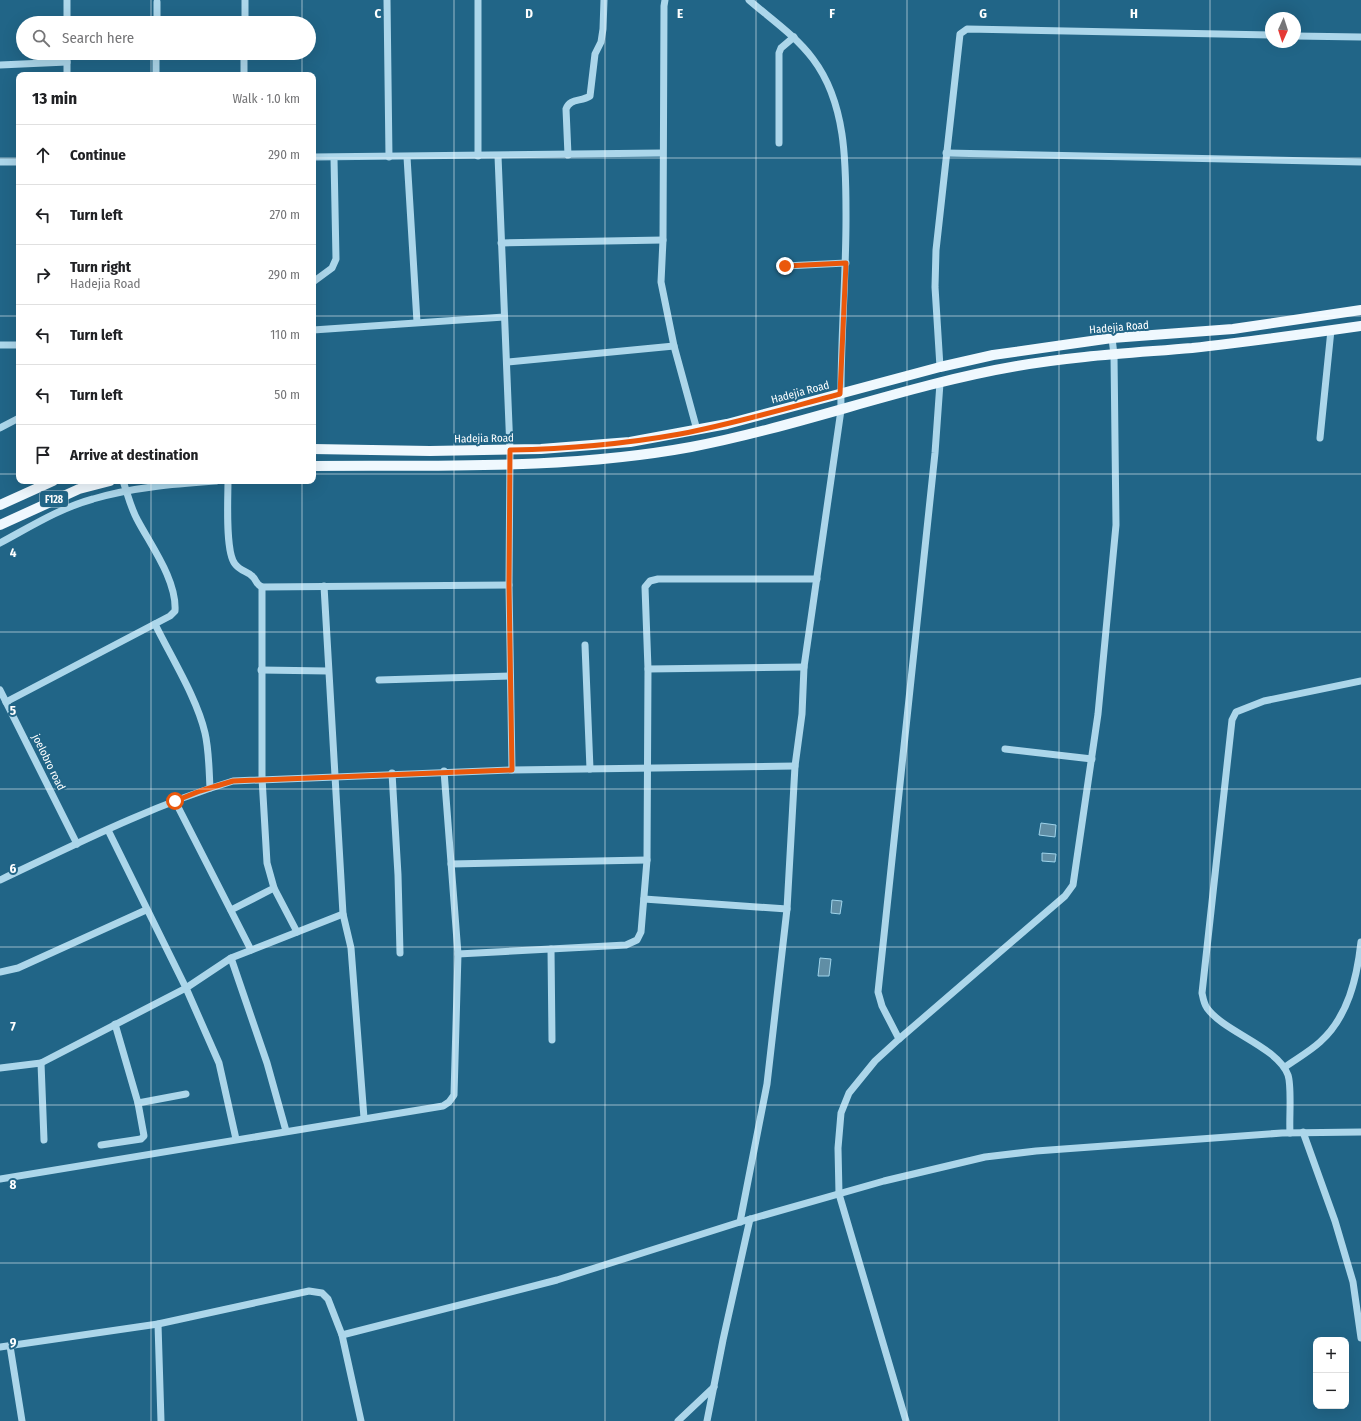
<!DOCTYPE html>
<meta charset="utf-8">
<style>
body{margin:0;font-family:"Fira Sans Condensed",sans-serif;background:#f6f6f6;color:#202124}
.controls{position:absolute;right:12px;bottom:12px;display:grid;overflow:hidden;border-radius:8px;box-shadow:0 4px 16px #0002}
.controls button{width:36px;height:36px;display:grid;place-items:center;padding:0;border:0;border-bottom:1px solid #e0e0e0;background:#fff;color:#202124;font:20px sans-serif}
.compass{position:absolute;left:1265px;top:12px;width:36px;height:36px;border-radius:50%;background:#fff;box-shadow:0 4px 16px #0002;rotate:183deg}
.stop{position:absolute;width:12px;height:12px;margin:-9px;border:3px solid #ea580c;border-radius:50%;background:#fff}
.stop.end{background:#ea580c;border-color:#fff;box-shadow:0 1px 4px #0008}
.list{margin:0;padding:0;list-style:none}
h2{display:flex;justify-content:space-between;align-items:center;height:52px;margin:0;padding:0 16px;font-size:17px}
h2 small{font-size:13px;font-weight:400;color:#757577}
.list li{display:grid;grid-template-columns:26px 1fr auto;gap:12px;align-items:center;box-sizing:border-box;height:60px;padding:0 16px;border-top:1px solid #e0e0e0}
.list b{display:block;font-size:15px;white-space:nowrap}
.list p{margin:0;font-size:13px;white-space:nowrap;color:#757577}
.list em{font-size:13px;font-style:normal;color:#757577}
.icon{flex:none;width:22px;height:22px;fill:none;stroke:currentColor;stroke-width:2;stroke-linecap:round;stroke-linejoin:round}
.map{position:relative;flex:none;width:1361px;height:1421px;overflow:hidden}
.search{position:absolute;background:#fff;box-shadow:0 4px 16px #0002;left:16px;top:16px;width:300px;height:44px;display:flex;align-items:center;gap:10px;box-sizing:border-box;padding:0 14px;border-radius:22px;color:#757577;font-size:15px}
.panel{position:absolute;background:#fff;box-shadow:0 4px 16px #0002;left:16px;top:72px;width:300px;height:412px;border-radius:8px}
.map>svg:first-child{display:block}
.water{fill:#608ea5;stroke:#9fd4eb}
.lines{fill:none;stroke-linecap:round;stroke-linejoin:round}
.minor{stroke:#acd6ea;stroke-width:7}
.major{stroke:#eff8fe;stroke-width:10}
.route{stroke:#ea580c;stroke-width:5}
.grid{fill:none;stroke:#fff;stroke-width:1;stroke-opacity:0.55}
.labels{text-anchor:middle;stroke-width:4;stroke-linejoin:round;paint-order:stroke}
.shield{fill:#216587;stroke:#bcd1db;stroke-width:1}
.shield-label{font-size:10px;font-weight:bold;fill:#fff}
.street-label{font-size:11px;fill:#fff;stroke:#216587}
.grid-label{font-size:13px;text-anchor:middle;font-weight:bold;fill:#fff;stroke:#216587;stroke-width:4;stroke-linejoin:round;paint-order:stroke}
</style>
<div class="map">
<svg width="1361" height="1421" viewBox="0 0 1361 1421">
<rect width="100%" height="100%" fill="#216587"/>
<g class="water">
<path d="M1041,823L1056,825L1055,837L1039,835Z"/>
<path d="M1042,853L1056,854L1055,862L1042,861Z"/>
<path d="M832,900L842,901L840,914L831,913Z"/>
<path d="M820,958L831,959L829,976H818Z"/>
</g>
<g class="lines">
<g class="minor">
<path d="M67,0V23"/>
<path d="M387,0L389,157"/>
<path d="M478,0V156"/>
<path d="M665,0L664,6L663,240L661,282L674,346L697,430"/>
<path d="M157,23V2"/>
<path d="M245,23V0"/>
<path d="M1295,36L1361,37"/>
<path d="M67,53V75"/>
<path d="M0,65L67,62"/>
<path d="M156,75V53"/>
<path d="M244,75V53"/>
<path d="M779,143V53L781,48L794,37"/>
<path d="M946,153L1361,162"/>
<path d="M568,155L566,109C570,98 581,102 590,96L595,54L601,42L603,29L604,0"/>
<path d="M498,156L510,450L509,585L512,770"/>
<path d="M313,157L662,153"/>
<path d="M407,157L417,322"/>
<path d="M0,162H19"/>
<path d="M501,243L663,240"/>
<path d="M785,266L846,263"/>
<path d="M313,282L332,268L336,259L334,158"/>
<path d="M313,330L504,317"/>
<path d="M0,345H19"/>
<path d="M507,362L674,346"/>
<path d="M940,367L935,287L936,250L960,34L967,29L1271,35"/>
<path d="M0,428L19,418"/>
<path d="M1320,438L1331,330"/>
<path d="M228,481C228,498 225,552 235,564C240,571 247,571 252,576C257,580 255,584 262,587L509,585"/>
<path d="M0,543C30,527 60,508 93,499C133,487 175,484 216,481"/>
<path d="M324,586L343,914L351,948L364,1118"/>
<path d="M262,587V778L267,863L274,888L297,932"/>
<path d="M155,624C171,657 197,698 205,733C209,750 209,770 210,788"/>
<path d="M585,645L590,769"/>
<path d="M648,669L804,667"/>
<path d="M261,670L328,671"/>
<path d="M379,680L510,676"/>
<path d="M0,690L77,844"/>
<path d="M6,702L170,616L175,611C177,581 152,547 138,521C131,509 128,495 123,481"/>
<path d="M1005,749L1092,759"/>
<path d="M392,773L398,875L400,953"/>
<path d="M175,801L251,950"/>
<path d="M108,830L186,988L219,1063L236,1139"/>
<path d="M451,864L647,860"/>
<path d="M0,880C76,844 153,805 233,781L512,770L795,766"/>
<path d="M644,899L787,909"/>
<path d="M231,910L274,888"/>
<path d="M551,949L552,1040"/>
<path d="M458,954L626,945L637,940L641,932L647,860L648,669L645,587L650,581L658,579H817"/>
<path d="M231,958L267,1063L286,1131"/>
<path d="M0,972L18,968L146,910"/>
<path d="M899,1039L1065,896L1073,885L1098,714L1116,525L1114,355L1112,338"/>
<path d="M41,1063L44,1140"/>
<path d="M1285,1067C1296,1059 1309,1052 1320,1042C1348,1017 1357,978 1361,942"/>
<path d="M0,1068L41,1063L186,988L231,958L343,914"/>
<path d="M138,1103L186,1094"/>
<path d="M1303,1132L1335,1221L1353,1282L1361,1338"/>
<path d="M1290,1133C1289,1118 1292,1087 1288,1075C1278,1047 1224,1032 1207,1008C1204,1004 1203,998 1202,993L1232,720L1236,712L1264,701L1361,681"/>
<path d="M101,1145L141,1139L144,1136L138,1103L115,1024"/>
<path d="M0,1179L443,1106L449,1102L454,1095L458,954L444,771"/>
<path d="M740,1222L767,1084L787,909L795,766L802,714L804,667L841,410C840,346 846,283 846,219C846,166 847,104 813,59C796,36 771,19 749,0"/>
<path d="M158,1324L161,1421"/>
<path d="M342,1335L557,1280L740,1222L884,1181L985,1157L1036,1151L1282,1133L1361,1132"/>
<path d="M10,1346L22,1421"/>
<path d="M0,1347L158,1324L309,1291L322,1293L328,1299L342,1335L361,1421"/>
<path d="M678,1421L714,1387"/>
<path d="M707,1421L723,1340L750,1219"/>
<path d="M906,1421L839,1194L838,1148L841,1113L849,1093L875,1061L899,1039L882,1006L878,992L935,453L940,383"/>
</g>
<g class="major">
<path d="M313,449L430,451L541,449L630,442L727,424L940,367L993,355L1112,338L1233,329L1361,310"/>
<path d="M313,466C439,465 566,470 691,447C801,426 906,385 1017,366C1074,356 1133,353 1192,348C1248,342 1305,334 1361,326"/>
<path d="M0,505L53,481"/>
<path d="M0,525L79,489L110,481"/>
</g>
</g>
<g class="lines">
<path class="route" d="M175,801L200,791L233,781L512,770L509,585L510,450C568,449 624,444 680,434C734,424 787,408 840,394L846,263L785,266"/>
</g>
<path class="grid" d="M151,0V23M302,0V23M454,0V1421M605,0V1421M756,0V1421M907,0V1421M1059,0V1421M1210,0V1421M151,53V75M302,53V75M0,158H19M313,158H1361M0,316H19M313,316H1361M0,474H19M313,474H1361M151,481V1421M302,481V1421M0,632H1361M0,789H1361M0,947H1361M0,1105H1361M0,1263H1361"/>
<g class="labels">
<rect class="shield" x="40" y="491" width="28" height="16" rx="3"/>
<g class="shield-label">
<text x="54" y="503">F128</text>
</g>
<g class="street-label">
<text transform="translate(1119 327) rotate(-5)" y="4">Hadejia Road</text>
<text transform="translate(800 392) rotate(-15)" y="4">Hadejia Road</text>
<text transform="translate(484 438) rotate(-1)" y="4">Hadejia Road</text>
<text transform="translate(49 762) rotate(64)" y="4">joelobro road</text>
</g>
</g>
<g class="grid-label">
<text x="378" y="18">C</text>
<text x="529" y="18">D</text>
<text x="680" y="18">E</text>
<text x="832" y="18">F</text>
<text x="983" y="18">G</text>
<text x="1134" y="18">H</text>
<text x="13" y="557">4</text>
<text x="13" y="715">5</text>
<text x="13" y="873">6</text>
<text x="13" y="1031">7</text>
<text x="13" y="1189">8</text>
<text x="13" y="1347">9</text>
</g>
</svg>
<div class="controls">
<button>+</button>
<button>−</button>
</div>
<svg class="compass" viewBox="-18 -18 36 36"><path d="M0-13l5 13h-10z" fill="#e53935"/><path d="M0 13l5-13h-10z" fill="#757577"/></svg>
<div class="stop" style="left:175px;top:801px"></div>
<div class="stop end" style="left:785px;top:266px"></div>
<div class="search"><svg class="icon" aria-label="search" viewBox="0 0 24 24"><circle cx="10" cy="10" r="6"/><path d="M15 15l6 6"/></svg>Search here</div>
<section class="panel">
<h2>13 min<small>Walk · 1.0 km</small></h2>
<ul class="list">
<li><svg class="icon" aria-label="ahead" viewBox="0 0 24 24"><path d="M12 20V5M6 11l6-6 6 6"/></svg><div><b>Continue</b></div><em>290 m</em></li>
<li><svg class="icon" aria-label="left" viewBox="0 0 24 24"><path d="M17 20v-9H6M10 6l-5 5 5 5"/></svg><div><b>Turn left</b></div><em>270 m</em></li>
<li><svg class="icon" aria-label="right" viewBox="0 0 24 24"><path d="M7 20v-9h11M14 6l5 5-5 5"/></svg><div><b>Turn right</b><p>Hadejia Road</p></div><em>290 m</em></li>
<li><svg class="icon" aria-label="left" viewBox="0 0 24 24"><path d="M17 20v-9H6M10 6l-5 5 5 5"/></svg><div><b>Turn left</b></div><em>110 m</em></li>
<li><svg class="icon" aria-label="left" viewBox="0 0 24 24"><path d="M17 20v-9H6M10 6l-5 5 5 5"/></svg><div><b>Turn left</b></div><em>50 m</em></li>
<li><svg class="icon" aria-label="arrive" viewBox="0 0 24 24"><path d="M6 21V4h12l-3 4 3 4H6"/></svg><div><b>Arrive at destination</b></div></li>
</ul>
</section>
</div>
